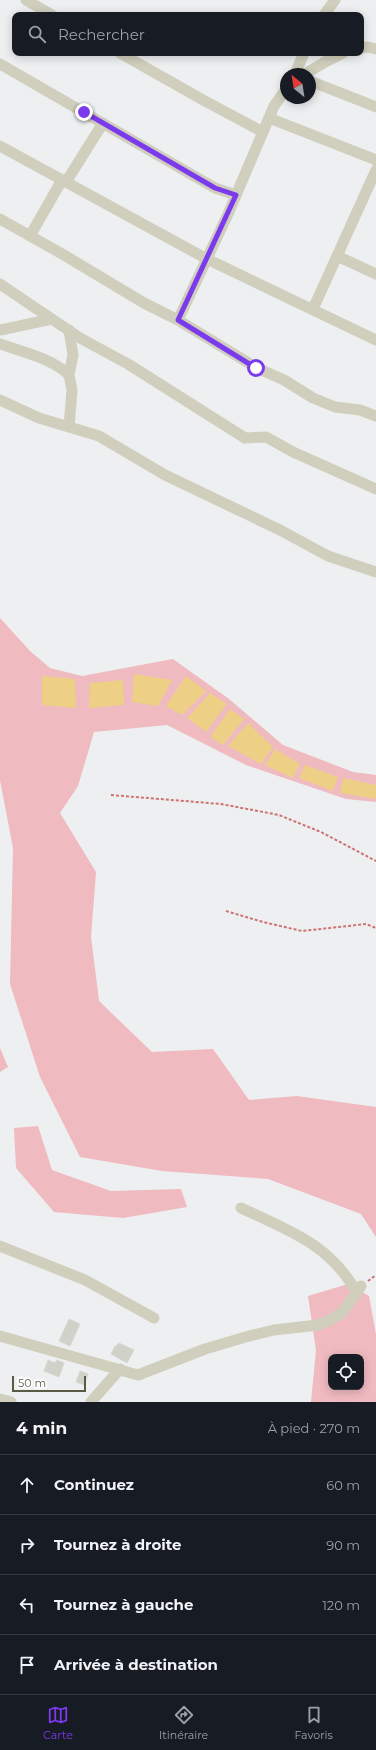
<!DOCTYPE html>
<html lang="fr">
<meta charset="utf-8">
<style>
body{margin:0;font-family:Montserrat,sans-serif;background:#20242c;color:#f1f3f6}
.controls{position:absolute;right:12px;bottom:12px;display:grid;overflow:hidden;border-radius:8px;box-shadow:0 2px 10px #0003}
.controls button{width:36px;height:36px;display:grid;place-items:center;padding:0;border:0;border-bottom:1px solid #363941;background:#171b24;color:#f1f3f6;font:20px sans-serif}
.compass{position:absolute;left:280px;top:68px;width:36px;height:36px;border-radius:50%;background:#171b24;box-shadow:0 2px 10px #0003;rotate:330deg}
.scale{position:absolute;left:12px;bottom:10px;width:74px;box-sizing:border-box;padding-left:4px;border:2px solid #5b5b45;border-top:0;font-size:11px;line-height:14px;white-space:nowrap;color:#5b5b45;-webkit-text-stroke:3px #fff;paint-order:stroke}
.stop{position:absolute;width:12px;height:12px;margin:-9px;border:3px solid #7c3aed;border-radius:50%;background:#fff}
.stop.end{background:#7c3aed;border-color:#fff;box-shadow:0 1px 4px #0008}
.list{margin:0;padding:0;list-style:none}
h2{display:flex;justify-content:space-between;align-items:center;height:52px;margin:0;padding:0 16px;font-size:17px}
h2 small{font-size:13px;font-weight:400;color:#9ea1a6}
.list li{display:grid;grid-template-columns:26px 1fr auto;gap:12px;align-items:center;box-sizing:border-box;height:60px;padding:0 16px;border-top:1px solid #363941}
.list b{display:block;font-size:15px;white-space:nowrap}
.list em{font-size:13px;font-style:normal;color:#9ea1a6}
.icon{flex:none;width:22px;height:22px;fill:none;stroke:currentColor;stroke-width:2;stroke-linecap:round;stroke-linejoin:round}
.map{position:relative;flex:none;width:376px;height:1402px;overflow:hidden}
.search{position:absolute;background:#171b24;box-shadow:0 2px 10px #0003;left:12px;right:12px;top:12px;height:44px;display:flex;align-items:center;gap:10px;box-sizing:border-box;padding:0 14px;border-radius:8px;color:#9ea1a6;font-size:15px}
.sheet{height:292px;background:#171b24}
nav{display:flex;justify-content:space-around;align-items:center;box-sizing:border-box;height:56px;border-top:1px solid #363941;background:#171b24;font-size:11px;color:#9ea1a6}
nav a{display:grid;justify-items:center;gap:2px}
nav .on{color:#7c3aed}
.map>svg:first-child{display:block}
.green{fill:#efbac0;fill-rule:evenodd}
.water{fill:#edd086}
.building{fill:#d0d2c9;stroke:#d7d9d1}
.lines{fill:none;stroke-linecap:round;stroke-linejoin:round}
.path{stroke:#ce7371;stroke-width:2;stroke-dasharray:3 2;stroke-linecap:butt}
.street{stroke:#d0cfbd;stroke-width:11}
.route{stroke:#7c3aed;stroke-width:5}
</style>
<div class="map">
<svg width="376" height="1402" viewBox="0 0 376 1402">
<rect width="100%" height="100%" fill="#edeff0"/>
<g class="green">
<path d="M0,618L30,651L50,668L82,676L173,659L229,699L283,745L353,772L376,775V802L346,799L246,765L167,725L94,732L78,786L60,813L96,872L91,937L99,1001L152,1052L213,1049L249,1100L297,1096L376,1107V1237L361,1214L268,1179L162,1171L80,1157L40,1077L10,984L13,848L0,780Z"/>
<path d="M0,1048L8,1067L0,1072Z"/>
<path d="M38,1126L52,1170L111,1191L181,1189L187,1207L123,1218L54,1212L16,1168L14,1128Z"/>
<path d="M348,1284L369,1296L376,1334V1402H311L316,1350L308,1296ZM331,1357H361V1387H331Z"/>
</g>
<g class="water">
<path d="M134,674L172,680L158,706L132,702Z"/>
<path d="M42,676L75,679L76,708L42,705Z"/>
<path d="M186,676L206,691L182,715L166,706Z"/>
<path d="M123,680L124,705L89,708L90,683Z"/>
<path d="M210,693L227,704L206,732L187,718Z"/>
<path d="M230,709L244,719L223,745L210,737Z"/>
<path d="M248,723L273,747L261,764L228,746Z"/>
<path d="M275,749L300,764L293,778L265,765Z"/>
<path d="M305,765L338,777L333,791L299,778Z"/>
<path d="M343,778L376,785V799L340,793Z"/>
</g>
<g class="building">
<path d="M69,1319L80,1324L70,1346L59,1341Z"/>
<path d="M119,1343L134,1350L127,1363L111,1354L115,1346H116Z"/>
<path d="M48,1360L55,1363L57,1360L64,1363L59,1377L44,1371Z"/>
<path d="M80,1371L88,1374L84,1385L76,1382Z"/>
</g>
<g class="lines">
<g class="path">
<path d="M111,795L221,804L279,815L321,832L376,861"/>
<path d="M226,911L263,922L302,931L366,924L376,928"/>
<path d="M368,1281L376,1275"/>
</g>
<g class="street">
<path d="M26,0L52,15"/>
<path d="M324,15L335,0"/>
<path d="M361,48L367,47L376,49"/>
<path d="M120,53L203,100L263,132"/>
<path d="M0,64L215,188L236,195"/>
<path d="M295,74L304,53"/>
<path d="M305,74L325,62L343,53"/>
<path d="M310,81L376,107"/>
<path d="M269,118L376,160"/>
<path d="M0,146L207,259L376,340"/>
<path d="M66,182L103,123"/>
<path d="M0,219L64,255L144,303L178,320L257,368L284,380L313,398L335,407L360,410L376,416"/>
<path d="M30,236L62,180"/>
<path d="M337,256L376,274"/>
<path d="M0,284L80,338L128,364L245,438L266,437L293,452L376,489"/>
<path d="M313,309L376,170"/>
<path d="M178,320L228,214L274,106L286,89"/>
<path d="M0,330L52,319"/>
<path d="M0,344C23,352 51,358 69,375"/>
<path d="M0,400L39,418L99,436L165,475L280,530L328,556L376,572"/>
<path d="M69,427L72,390L69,375L73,355L69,330"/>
<path d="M241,1208C288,1230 330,1244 357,1293"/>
<path d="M0,1246L85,1280L154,1318"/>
<path d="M0,1336L138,1375L205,1349L249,1336L274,1330L318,1325L326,1322L342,1313L361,1286"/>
<path d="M0,1399L11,1402"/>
<path d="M91,1402L120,1369"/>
</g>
</g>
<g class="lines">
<path class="route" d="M84,112L215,188L236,195L178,320L256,368"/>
</g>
</svg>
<div class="controls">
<button><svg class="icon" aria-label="locate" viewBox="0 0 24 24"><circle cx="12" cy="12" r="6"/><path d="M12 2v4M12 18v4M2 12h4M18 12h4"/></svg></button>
</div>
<svg class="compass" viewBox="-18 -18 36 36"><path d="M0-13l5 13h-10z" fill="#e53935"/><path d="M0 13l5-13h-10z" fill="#9ea1a6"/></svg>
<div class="scale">50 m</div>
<div class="stop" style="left:256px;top:368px"></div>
<div class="stop end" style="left:84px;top:112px"></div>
<div class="search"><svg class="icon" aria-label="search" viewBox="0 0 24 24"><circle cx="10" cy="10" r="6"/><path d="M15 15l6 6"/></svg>Rechercher</div>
</div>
<section class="sheet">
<h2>4 min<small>À pied · 270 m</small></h2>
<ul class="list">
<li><svg class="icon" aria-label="ahead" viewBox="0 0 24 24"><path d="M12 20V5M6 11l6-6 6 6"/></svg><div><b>Continuez</b></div><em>60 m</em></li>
<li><svg class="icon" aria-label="right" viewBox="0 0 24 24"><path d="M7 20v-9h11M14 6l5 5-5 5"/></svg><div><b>Tournez à droite</b></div><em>90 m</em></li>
<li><svg class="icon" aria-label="left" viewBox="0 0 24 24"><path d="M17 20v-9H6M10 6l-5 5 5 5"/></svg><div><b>Tournez à gauche</b></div><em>120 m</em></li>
<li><svg class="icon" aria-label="arrive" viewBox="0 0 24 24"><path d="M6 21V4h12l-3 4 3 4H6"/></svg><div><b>Arrivée à destination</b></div></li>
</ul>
</section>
<nav>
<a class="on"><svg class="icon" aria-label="map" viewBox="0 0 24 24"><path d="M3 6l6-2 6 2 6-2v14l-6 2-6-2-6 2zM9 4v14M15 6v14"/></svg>Carte</a>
<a><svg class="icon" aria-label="directions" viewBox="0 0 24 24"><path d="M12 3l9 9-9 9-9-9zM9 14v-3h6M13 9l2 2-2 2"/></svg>Itinéraire</a>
<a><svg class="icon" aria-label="saved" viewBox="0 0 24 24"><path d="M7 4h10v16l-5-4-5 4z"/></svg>Favoris</a>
</nav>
